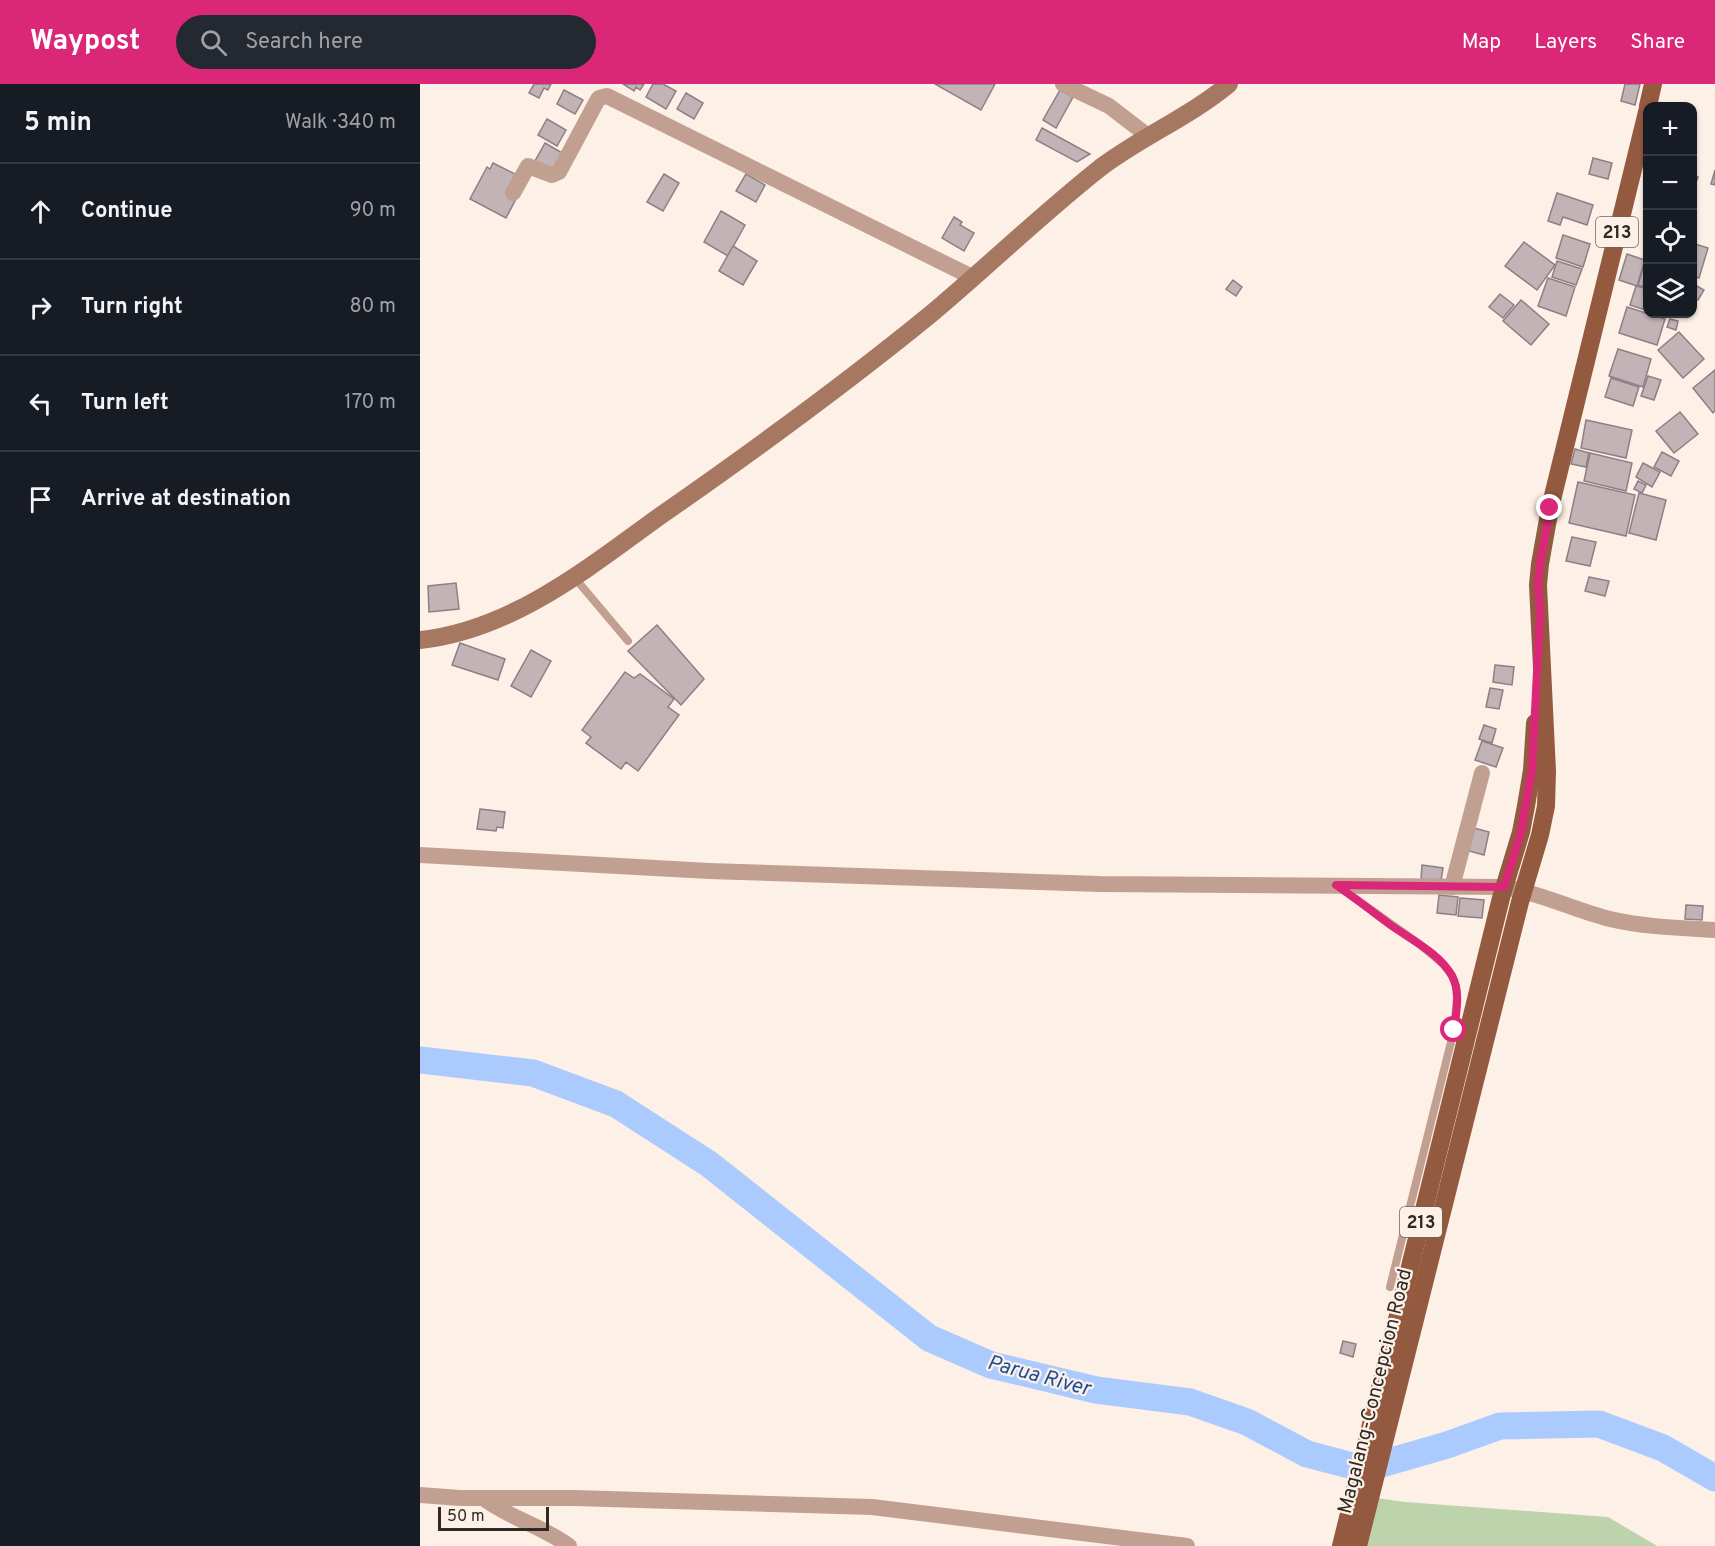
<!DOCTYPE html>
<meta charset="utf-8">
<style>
body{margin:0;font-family:Overpass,sans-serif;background:#242831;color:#f1f3f6}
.controls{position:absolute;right:18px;top:18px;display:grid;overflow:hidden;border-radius:12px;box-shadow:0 2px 4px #0004}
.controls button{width:54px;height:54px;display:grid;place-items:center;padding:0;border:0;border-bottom:2px solid #363941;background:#171b24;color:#f1f3f6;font:30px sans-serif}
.scale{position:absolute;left:18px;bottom:15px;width:111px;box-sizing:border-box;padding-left:6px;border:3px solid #2d2926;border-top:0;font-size:16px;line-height:21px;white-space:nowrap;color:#2d2926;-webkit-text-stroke:4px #fdf0e7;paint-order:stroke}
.stop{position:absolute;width:18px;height:18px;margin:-14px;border:4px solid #db2777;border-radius:50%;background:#fff}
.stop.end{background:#db2777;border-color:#fff;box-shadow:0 2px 6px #0008}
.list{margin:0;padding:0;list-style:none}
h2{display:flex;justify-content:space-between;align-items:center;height:78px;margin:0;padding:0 24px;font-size:26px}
h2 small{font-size:20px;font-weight:400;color:#9ea1a6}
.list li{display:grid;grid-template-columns:39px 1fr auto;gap:18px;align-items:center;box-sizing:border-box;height:96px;padding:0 24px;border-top:2px solid #363941}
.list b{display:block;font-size:22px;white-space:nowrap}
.list em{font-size:20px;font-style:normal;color:#9ea1a6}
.icon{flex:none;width:33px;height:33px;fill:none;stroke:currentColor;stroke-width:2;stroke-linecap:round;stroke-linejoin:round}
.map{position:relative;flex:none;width:1295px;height:1462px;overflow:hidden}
header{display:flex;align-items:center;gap:36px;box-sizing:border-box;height:84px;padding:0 30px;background:#db2777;color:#fff}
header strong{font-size:28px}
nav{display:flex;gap:33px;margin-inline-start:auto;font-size:21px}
.search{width:420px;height:54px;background:#242831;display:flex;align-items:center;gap:15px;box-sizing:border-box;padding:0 21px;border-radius:33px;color:#9ea1a6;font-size:22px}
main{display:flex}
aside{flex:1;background:#171b24}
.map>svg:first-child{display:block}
.green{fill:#bdd3ab}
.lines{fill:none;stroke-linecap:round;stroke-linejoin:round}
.river{stroke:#abcbfe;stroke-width:27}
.building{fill:#c2b3b7;stroke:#8d7f84;stroke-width:1.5}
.lane{stroke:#c1a091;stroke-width:8}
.street{stroke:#c1a091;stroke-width:16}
.secondary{stroke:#a77861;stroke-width:18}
.primary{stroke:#935a3f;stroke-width:18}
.route{stroke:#db2777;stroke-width:8}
.labels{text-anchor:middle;stroke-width:4.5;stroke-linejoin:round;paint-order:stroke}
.shield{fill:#fdf0e7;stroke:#6b6560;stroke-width:1.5}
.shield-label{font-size:18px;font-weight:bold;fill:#2d2926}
.street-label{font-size:20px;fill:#2d2926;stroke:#fdf0e7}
.water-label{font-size:21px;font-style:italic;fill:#204d96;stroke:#fdf0e7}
</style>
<header>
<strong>Waypost</strong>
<div class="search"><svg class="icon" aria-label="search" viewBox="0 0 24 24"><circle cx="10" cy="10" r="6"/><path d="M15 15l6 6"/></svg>Search here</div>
<nav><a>Map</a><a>Layers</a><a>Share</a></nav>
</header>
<main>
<aside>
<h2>5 min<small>Walk · 340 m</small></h2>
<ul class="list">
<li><svg class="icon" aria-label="ahead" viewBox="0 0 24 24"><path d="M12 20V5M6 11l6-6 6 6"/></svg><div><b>Continue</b></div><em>90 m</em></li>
<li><svg class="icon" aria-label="right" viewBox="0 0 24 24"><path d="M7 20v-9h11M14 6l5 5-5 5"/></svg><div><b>Turn right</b></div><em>80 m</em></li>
<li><svg class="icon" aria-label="left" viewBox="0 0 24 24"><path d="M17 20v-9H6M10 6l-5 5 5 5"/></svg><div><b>Turn left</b></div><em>170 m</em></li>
<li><svg class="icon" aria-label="arrive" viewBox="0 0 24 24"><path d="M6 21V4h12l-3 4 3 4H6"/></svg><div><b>Arrive at destination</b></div></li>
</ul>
</aside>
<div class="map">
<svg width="1295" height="1462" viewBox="0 0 1295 1462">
<rect width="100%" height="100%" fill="#fdf0e7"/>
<path class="green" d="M928,1410L985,1418L1188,1433L1237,1462H913Z"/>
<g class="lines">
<path class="river" d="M0,976L113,989L196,1020L289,1080L509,1254L571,1281L676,1306L770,1318L827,1338L887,1370L944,1385L1027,1361L1080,1342L1179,1340L1243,1364L1295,1394"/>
</g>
<g class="building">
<path d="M114,0H131L128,6L124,4L119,14L109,9Z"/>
<path d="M203,0H224L220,6L216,3L214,7Z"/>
<path d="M233,0H243L256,7L246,25L226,13Z"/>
<path d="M515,0H575L561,26Z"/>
<path d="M1205,0H1220L1215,21L1201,17Z"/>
<path d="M144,6L163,16L155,30L137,20Z"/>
<path d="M640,6L653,13L636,44L623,36Z"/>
<path d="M266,9L283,19L274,35L257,25Z"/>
<path d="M127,35L146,46L137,62L118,51Z"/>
<path d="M622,44L670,70L657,78L616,56Z"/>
<path d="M125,59L144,70L134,88L115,77Z"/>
<path d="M1173,74L1192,79L1188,95L1169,90Z"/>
<path d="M73,79L97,91L96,115L86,134L50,115L67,83L70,85Z"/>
<path d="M1295,86V101L1291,100Z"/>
<path d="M244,90L259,99L243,127L227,118Z"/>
<path d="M326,90L345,101L336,118L316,107Z"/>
<path d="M1272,91L1278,93L1272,109Z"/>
<path d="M1137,109L1173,121L1167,141L1143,133L1140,141L1128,137Z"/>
<path d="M301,127L325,141L308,172L284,158Z"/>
<path d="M534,133L542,138L540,141L554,149L544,167L522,154Z"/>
<path d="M1143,151L1170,160L1163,183L1136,174Z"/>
<path d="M1104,158L1135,181L1117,206L1085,182Z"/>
<path d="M1272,159L1288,164L1279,194L1272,192Z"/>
<path d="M313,162L337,177L323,201L299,187Z"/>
<path d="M1207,170L1225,176L1217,202L1199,196Z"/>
<path d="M1137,177L1162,185L1156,201L1132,193Z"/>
<path d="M1224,180H1228V204L1218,201Z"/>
<path d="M1128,194L1155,203L1146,232L1118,222Z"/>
<path d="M813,196L822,203L816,212L806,205Z"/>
<path d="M1273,200L1284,206L1278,216L1272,213Z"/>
<path d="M1216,202L1228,205V227L1210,221Z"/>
<path d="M1080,210L1094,221L1083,234L1069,223Z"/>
<path d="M1101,216L1129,240L1111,261L1083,237Z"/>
<path d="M1207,223L1245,235L1237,261L1199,249Z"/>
<path d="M1250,235L1258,237L1256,246L1247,243Z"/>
<path d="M1259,248L1284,275L1263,294L1238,266Z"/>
<path d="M1198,265L1231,275L1223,303L1189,292Z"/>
<path d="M1295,286V327L1293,329L1273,304Z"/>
<path d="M1228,292L1241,296L1234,316L1221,312Z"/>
<path d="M1191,294L1219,303L1213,322L1185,313Z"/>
<path d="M1260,328L1278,350L1254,369L1236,347Z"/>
<path d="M1166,336L1212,346L1206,374L1161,364Z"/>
<path d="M1155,365L1169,369L1166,383L1151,380Z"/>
<path d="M1242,368L1259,377L1251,392L1234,383Z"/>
<path d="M1170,369L1212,379L1206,407L1164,397Z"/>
<path d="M1223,379L1240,388L1232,403L1216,393Z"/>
<path d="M1218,397L1226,401L1222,409L1214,405Z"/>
<path d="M1158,398L1215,411L1206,452L1149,439Z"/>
<path d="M1219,409L1246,416L1236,456L1209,449Z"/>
<path d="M1152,453L1176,458L1170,482L1146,477Z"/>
<path d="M1169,493L1189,497L1185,512L1165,507Z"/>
<path d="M36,499L39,525L9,528L8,502Z"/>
<path d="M237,541L284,595L261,621L208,567Z"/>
<path d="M40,559L85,575L78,596L32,581Z"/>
<path d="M111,566L131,577L111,613L91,602Z"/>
<path d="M1075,581L1094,583L1092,601L1073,598Z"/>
<path d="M205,588L214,594L220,590L254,615L248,623L259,631L218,687L206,678L201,685L166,659L171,653L162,646Z"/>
<path d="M1070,604L1083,606L1079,625L1066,623Z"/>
<path d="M1064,641L1076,645L1072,659L1059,655Z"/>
<path d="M1062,657L1083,664L1076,683L1055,676Z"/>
<path d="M60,725L85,728L83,744L77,743L76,747L57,745Z"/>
<path d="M1054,744L1069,748L1064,771L1049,767Z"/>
<path d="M1002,781L1023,784L1021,797L1001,795Z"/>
<path d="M1019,811L1038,813L1036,831L1017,829Z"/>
<path d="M1040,814L1064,816L1062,834L1038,832Z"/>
<path d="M1266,821L1283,822L1282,836L1265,835Z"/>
<path d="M923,1257L936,1260L933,1273L920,1269Z"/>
</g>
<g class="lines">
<g class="lane">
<path d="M154,493L208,557"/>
<path d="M922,805L998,859L1023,880L1032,891L1036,902L1037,913L1034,946L970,1203"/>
</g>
<g class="street">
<path d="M643,0L689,22L728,52"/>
<path d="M93,109L108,82L132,91L139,88L177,17L179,14L187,12L554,194"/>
<path d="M0,771L289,787L679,800L1084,803C1121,809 1154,826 1190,835C1224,843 1260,844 1295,846"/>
<path d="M1032,803L1062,689"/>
<path d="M0,1411L40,1414H154L452,1423L767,1462"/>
<path d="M63,1414C89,1434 122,1442 149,1462"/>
</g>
<path class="secondary" d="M0,556C92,546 168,484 240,432C332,368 424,301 511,230C568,182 622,130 680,84C721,53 769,33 809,0"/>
<g class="primary">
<path d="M1228,22L1233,0"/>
<path d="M921,1462L1081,814L1101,748L1106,722L1112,686L1115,639"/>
<path d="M938,1462L1100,818L1120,751L1126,722L1127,687L1118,501L1120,480L1130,424L1228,24"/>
</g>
</g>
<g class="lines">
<path class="route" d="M1034,946C1036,929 1041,908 1032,892C1020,870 992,856 972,842C953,828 935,814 916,801L1084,803L1101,748L1112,686L1120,529L1118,501L1120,480L1130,424"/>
</g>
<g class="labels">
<g class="shield">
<rect x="1176" y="133" width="42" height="30" rx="4.5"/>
<rect x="980" y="1123" width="42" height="30" rx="4.5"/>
</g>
<g class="shield-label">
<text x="1197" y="154">213</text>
<text x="1001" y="1144">213</text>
</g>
<g class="street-label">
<text transform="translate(954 1307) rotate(-76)" y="7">Magalang-Concepcion Road</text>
</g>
<g class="water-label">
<text transform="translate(619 1291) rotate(15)" y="7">Parua River</text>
</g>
</g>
</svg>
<div class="controls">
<button>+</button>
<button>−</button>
<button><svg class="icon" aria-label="locate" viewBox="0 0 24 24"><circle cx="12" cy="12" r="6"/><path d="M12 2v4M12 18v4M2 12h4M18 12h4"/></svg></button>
<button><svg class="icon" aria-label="layers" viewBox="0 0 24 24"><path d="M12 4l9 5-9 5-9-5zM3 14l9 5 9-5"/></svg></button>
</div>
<div class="scale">50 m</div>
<div class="stop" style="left:1034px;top:946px"></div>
<div class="stop end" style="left:1130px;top:424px"></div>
</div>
</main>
